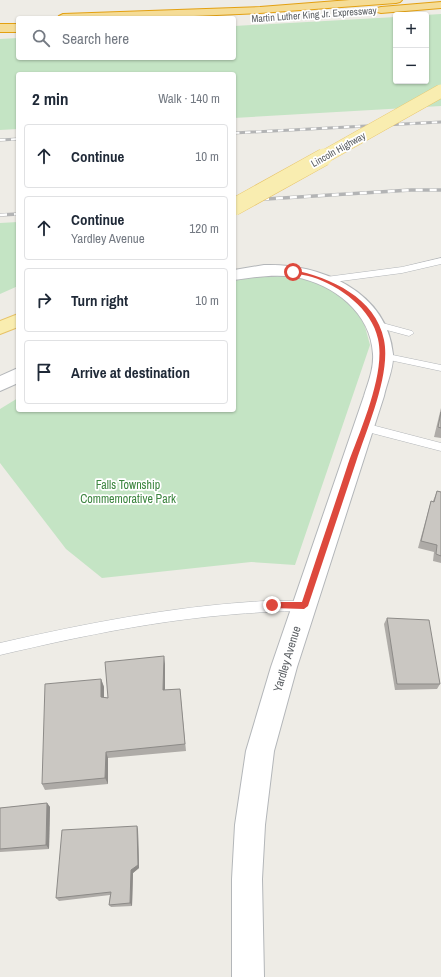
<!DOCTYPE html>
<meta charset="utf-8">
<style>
body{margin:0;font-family:"Archivo Narrow",sans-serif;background:#f2f2f3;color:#1f2937}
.controls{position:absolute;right:12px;top:12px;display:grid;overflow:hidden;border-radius:4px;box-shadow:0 1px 3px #0004}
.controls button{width:36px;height:36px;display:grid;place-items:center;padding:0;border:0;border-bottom:1px solid #e0e1e3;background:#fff;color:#1f2937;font:20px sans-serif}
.stop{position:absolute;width:12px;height:12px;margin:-9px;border:3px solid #dd493d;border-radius:50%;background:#fff}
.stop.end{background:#dd493d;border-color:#fff;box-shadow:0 1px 4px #0008}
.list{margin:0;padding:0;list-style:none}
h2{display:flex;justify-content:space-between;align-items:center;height:52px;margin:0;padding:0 16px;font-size:17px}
h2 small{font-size:13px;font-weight:400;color:#747a83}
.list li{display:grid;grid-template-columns:26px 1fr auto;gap:12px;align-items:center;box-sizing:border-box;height:64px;margin:0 8px 8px;padding:0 8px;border:1px solid #e0e1e3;border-radius:4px}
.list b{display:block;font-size:15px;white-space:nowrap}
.list p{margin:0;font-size:13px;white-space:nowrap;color:#747a83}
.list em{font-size:13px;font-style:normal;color:#747a83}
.icon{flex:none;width:22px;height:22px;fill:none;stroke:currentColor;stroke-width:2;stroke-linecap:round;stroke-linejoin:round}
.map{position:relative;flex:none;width:441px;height:977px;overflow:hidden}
.search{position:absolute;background:#fff;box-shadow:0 1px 3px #0004;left:16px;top:16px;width:220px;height:44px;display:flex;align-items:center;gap:10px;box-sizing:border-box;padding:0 14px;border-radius:4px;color:#747a83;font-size:15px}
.panel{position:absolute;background:#fff;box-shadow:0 1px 3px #0004;left:16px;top:72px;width:220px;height:340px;border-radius:4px}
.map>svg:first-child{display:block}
.green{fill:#c4e4c4}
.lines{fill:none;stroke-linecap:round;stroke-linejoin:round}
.lane-casing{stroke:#b3b6b9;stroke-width:1}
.street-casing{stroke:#b3b6b9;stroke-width:2}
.primary-casing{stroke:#e7c266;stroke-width:2}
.highway-casing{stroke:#e3a011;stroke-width:2}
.lane{fill:#fff;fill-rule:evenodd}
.street{fill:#fff;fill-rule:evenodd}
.primary{fill:#f9edb0;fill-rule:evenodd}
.highway{fill:#f5dc96;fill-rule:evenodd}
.rail-far1-casing{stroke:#b3b4b5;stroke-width:3}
.rail-casing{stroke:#b3b4b5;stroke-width:3.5}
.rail-far1{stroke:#fff;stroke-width:2;stroke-dasharray:5.5;stroke-linecap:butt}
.rail{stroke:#fff;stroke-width:2.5;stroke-dasharray:7;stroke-linecap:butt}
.primary-bridge-far1-casing{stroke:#e7c266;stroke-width:14;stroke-linecap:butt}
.primary-bridge-casing{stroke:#e7c266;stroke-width:18;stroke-linecap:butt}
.primary-bridge-far1{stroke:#f9edb0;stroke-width:13}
.primary-bridge{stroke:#f9edb0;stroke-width:17}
.wall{fill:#aeaba7}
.shaded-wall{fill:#8d8b88}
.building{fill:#cac7c2;stroke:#8d8b88}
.route{fill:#dd493d}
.labels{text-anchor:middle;stroke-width:3.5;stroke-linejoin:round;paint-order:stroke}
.far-street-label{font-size:10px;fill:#5d6165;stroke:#fff}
.park-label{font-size:12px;fill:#3c853f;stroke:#fff}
.street-label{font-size:12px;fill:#5d6165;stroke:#fff}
</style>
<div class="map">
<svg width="441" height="977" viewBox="0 0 441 977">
<rect width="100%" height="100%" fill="#eeece6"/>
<g class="green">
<path d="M441,14V106L234,118V74H18V129L0,130V39L18,38V58H234V26L396,17V81H426L425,15Z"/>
<path d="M18,222V286L0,294V223Z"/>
<path d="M257,275L294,276L323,285L348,300L364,323L370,345L295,565L251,562L102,578L66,549L0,463V409L18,398V410H234V281Z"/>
</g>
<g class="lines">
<g class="lane-casing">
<g id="lane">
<path d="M441,258V264L402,273L326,283L322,280L326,277L402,267Z"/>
<path d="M375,321L412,331L414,333L409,336L372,326L370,324L372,322Z"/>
<path d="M383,353L441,365V371L380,358L378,356Z"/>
<path d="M364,423L441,443V451L360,430L359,427L360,424Z"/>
<path d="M265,601H304L308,602L310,606L308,610L304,611C198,612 102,631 0,655V643C88,623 175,606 265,601Z"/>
</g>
</g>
<g class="street-casing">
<g id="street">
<path d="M264,265C320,263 387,291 393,354C394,368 387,382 384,396L297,667L274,751L265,825L262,879L264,977H232V879L235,825L246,751L271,667L364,396C368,383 374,369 373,354C371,313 334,284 295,277C275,274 254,277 234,280V270Z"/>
<path d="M18,368V383L0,391V376Z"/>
</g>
</g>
<g class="primary-casing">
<path id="primary" d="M18,314V327L0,334V321Z"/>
</g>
<g class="highway-casing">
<g id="highway">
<path d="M350,0H402L400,2L396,3L260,13L149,18H57L59,16L63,14L260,7Z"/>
<path d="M441,2V8L381,13L377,12L375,10L377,8L381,7Z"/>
<rect x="0" y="24" width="18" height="8"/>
</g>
</g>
<use href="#lane" class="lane"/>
<use href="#street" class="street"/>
<use href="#primary" class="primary"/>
<use href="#highway" class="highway"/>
<g class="rail-far1-casing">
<g id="rail-far1">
<path d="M234,133L441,122"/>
<path d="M0,140L18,139"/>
</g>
</g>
<g class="rail-casing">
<g id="rail">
<path d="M234,201L411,190H441"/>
<path d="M0,215L18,214"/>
</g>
</g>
<use href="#rail-far1" class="rail-far1"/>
<use href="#rail" class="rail"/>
<g class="primary-bridge-far1-casing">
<path id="primary-bridge-far1" d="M322,158L441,91"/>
</g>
<g class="primary-bridge-casing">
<path id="primary-bridge" d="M234,207L324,157"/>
</g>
<use href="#primary-bridge-far1" class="primary-bridge-far1"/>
<use href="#primary-bridge" class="primary-bridge"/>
</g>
<g class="wall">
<path d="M441,408V438L434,437Z"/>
<path d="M437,491L441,492V563L433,561L434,552L418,548L429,508L431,501H433Z"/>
<path d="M387,618L440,684L437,689L395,690L384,624Z"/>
<path d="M165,664V690L180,689L186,751L108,758V784L45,790L42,784L101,679L104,687V697L108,698Z"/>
<path d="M47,803L50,807L49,849L0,852V808Z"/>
<path d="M137,826L138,830L139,868L133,873L132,906L111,907L109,905L110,895L59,901L56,898Z"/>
</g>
<g class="shaded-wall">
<path d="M164,656L165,664V698L163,690Z"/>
<path d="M101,679L104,687V705L101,697Z"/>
<path d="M106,752L108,758V784L105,778Z"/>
<path d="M47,803L50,807L49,849L46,845Z"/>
<path d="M137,826L138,830L139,868L133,873L132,906L130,903L131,870Z"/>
</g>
<g class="building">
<path d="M441,412V428L438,427Z"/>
<path d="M437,491L441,492V556L436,554L437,545L421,541L431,501L434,502Z"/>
<path d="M387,618L429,620L440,684H397Z"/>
<path d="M164,656L163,690L180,689L185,744L106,752L105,778L42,784L45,684L101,679V697L108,698L105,662Z"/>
<path d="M47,803L46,845L0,849V808Z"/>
<path d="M137,826L138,865L131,870L130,903L109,905L111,892L56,898L62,830Z"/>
</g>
<path class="route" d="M293,270C330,277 376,298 384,340C391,374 367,428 356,462C340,510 324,558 308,606L304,609L272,608L268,605L272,602H302C317,556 333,510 348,464C360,431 386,373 378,339C372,309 340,286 312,277C306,275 298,274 291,273V272Z"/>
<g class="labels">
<g class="far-street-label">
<text transform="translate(314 14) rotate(-4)" y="4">Martin Luther King Jr. Expressway</text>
<text transform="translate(338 149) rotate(-29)" y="4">Lincoln Highway</text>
</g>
<g class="park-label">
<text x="128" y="489">Falls Township<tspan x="128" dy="14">Commemorative Park</tspan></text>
</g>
<g class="street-label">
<text transform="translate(287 659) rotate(-73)" y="4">Yardley Avenue</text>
</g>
</g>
</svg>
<div class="controls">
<button>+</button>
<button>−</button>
</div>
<div class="stop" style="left:293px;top:272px"></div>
<div class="stop end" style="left:272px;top:605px"></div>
<div class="search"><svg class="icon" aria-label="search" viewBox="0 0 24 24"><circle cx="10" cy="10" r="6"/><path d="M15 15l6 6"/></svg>Search here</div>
<section class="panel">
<h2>2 min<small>Walk · 140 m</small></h2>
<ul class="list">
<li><svg class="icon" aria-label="ahead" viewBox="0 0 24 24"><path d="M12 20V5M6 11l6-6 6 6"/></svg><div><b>Continue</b></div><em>10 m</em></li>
<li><svg class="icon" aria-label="ahead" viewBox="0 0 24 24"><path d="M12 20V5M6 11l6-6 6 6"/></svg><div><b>Continue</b><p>Yardley Avenue</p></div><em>120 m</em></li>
<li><svg class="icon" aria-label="right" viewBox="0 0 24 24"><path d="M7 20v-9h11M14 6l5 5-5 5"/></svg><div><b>Turn right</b></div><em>10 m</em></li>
<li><svg class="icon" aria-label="arrive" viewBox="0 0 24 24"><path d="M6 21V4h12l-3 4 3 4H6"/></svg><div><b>Arrive at destination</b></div></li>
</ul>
</section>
</div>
